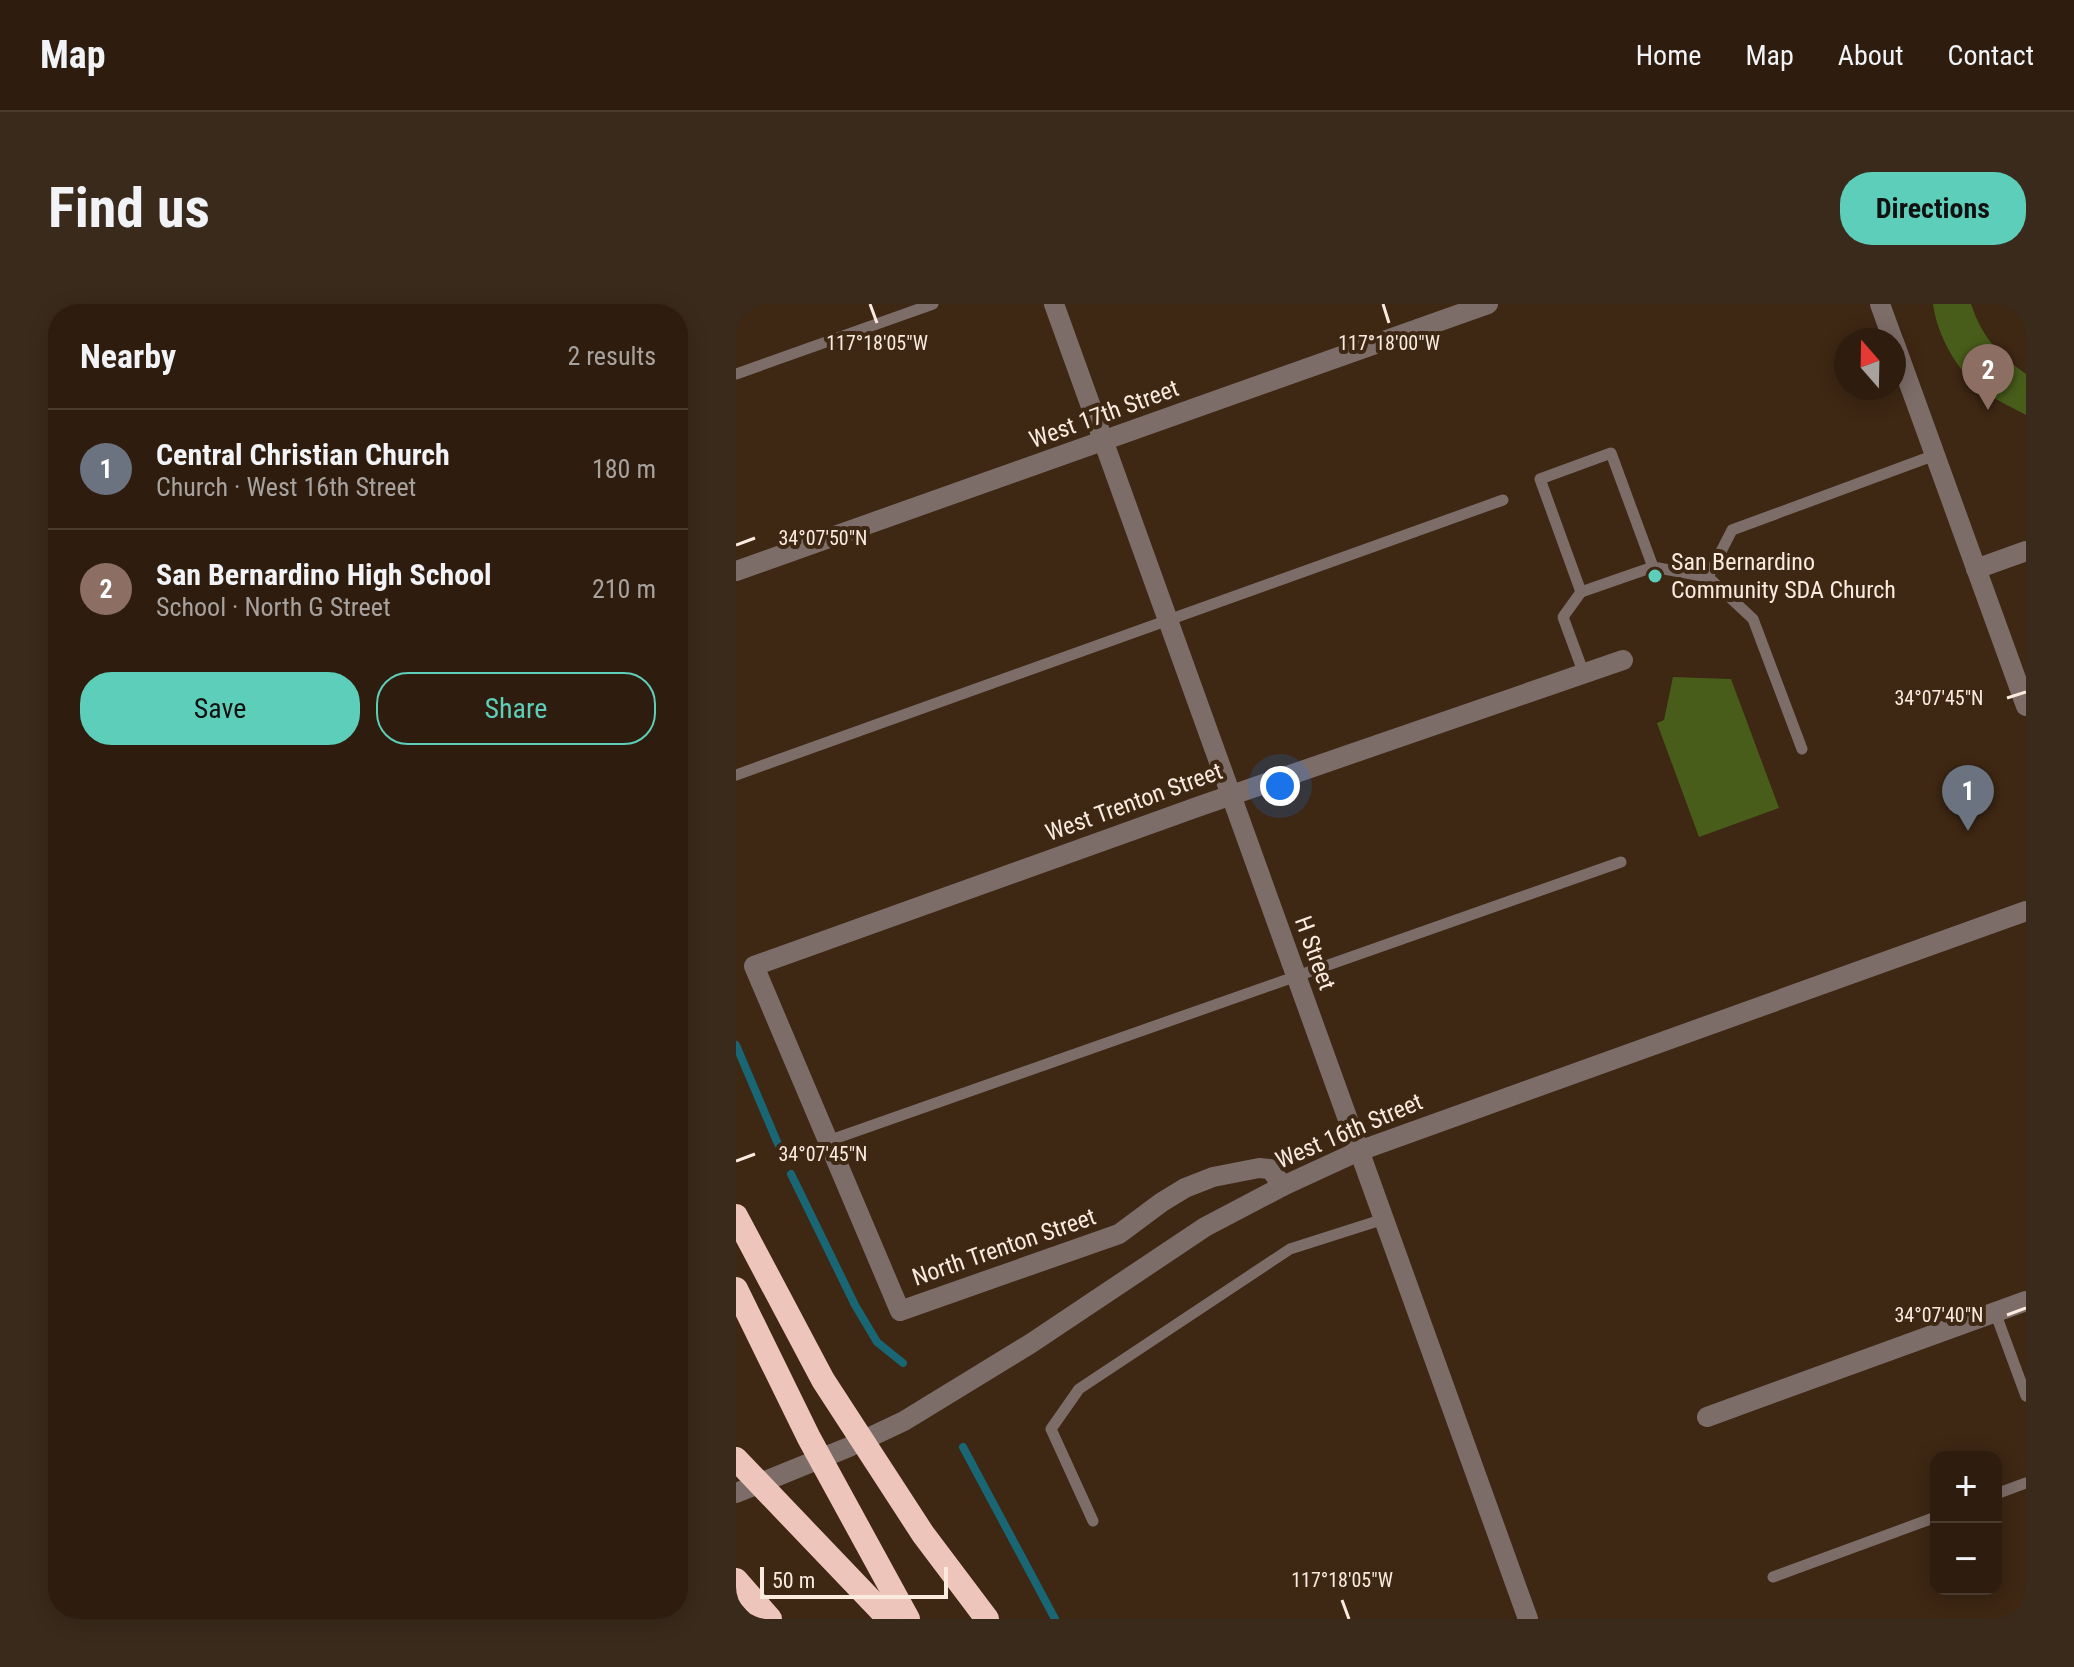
<!DOCTYPE html>
<meta charset="utf-8">
<style>
body{margin:0;font-family:"Roboto Condensed",sans-serif;background:#3a2a1c;color:#f1f3f6}
.controls{position:absolute;right:24px;bottom:24px;display:grid;overflow:hidden;border-radius:16px;box-shadow:0 4px 20px #0003}
.controls button{width:72px;height:72px;display:grid;place-items:center;padding:0;border:0;border-bottom:2px solid #493b2e;background:#2e1d0e;color:#f1f3f6;font:40px sans-serif}
.compass{position:absolute;left:1098px;top:24px;width:72px;height:72px;border-radius:50%;background:#2e1d0e;box-shadow:0 4px 20px #0003;rotate:340deg}
.scale{position:absolute;left:24px;bottom:20px;width:188px;box-sizing:border-box;padding-left:8px;border:4px solid #fbebdf;border-top:0;font-size:22px;line-height:28px;white-space:nowrap;color:#fbebdf;-webkit-text-stroke:6px #3e2713;paint-order:stroke}
.you{position:absolute;left:544px;top:482px;width:28px;height:28px;margin:-20px;border:6px solid #fff;border-radius:50%;background:#1a73e8;box-shadow:0 0 0 12px #1a73e833}
.badge{display:grid;place-items:center;width:52px;height:52px;border-radius:50%;background:#5dceb9;color:#fff;font-size:26px;font-weight:700}
.pin{position:absolute;translate:-50% -66px;filter:drop-shadow(0 2px 4px #0008)}
.pin::after{content:'';position:absolute;top:42px;width:28px;height:24px;background:inherit;clip-path:polygon(0 0,100% 0,50% 100%)}
.list{margin:0;padding:0;list-style:none}
h2{display:flex;justify-content:space-between;align-items:center;height:104px;margin:0;padding:0 32px;font-size:34px}
h2 small{font-size:26px;font-weight:400;color:#a7a29e}
.list li{display:grid;grid-template-columns:52px 1fr auto;gap:24px;align-items:center;box-sizing:border-box;height:120px;padding:0 32px;border-top:2px solid #493b2e}
.list b{display:block;font-size:30px;white-space:nowrap}
.list p{margin:0;font-size:26px;white-space:nowrap;color:#a7a29e}
.list em{font-size:26px;font-style:normal;color:#a7a29e}
.actions{display:flex;gap:16px;padding:24px 32px}
.actions a{flex:1;padding:18px 0;border:2px solid #5dceb9;border-radius:32px;text-align:center;font-size:28px;color:#5dceb9}
.actions .main{background:#5dceb9;color:#111}
.map{position:relative;flex:none;width:1290px;height:1315px;overflow:hidden;border-radius:32px}
header{display:flex;align-items:center;gap:48px;box-sizing:border-box;height:112px;padding:0 40px;background:#2e1d0e;border-bottom:2px solid #493b2e}
header strong{font-size:38px}
nav{display:flex;gap:44px;margin-inline-start:auto;font-size:28px}
.intro{display:flex;align-items:center;justify-content:space-between;box-sizing:border-box;height:192px;padding:0 48px}
h1{margin:0;font-size:56px}
.button{padding:20px 36px;border-radius:32px;background:#5dceb9;color:#111;font-size:28px;font-weight:700}
main{display:flex;gap:48px;padding:0 48px}
aside{flex:1;background:#2e1d0e;border-radius:32px;box-shadow:0 4px 20px #0003}
.map>svg:first-child{display:block}
.green{fill:#485d1a}
.lines{fill:none;stroke-linecap:round;stroke-linejoin:round}
.stream{stroke:#196674;stroke-width:8}
.service{stroke:#7d6d69;stroke-width:11}
.minor{stroke:#7d6d69;stroke-width:20}
.tertiary{stroke:#7d6d69;stroke-width:20}
.motorway{stroke:#edc5bb;stroke-width:24}
.ticks{fill:none;stroke:#fbebdf;stroke-width:3}
.poi-dot{fill:#5dceb9;stroke:#3e2713;stroke-width:3}
.labels{text-anchor:middle;stroke-width:8;stroke-linejoin:round;paint-order:stroke}
.street-label{font-size:24px;fill:#fbebdf;stroke:#3e2713}
.poi-label{font-size:24px;fill:#fbebdf;stroke:#3e2713;text-anchor:start}
.ticks-label{font-size:20px;text-anchor:middle;fill:#fbebdf;stroke:#3e2713;stroke-width:8;stroke-linejoin:round;paint-order:stroke}
</style>
<header>
<strong>Map</strong>
<nav><a>Home</a><a>Map</a><a>About</a><a>Contact</a></nav>
</header>
<div class="intro"><h1>Find us</h1><a class="button">Directions</a></div>
<main>
<aside>
<h2>Nearby<small>2 results</small></h2>
<ul class="list">
<li><span class="badge" style="background:#6b7280">1</span><div><b>Central Christian Church</b><p>Church · West 16th Street</p></div><em>180 m</em></li>
<li><span class="badge" style="background:#8d6e63">2</span><div><b>San Bernardino High School</b><p>School · North G Street</p></div><em>210 m</em></li>
</ul>
<div class="actions"><a class="main">Save</a><a>Share</a></div>
</aside>
<div class="map">
<svg width="1290" height="1315" viewBox="0 0 1290 1315">
<rect width="100%" height="100%" fill="#3e2713"/>
<g class="green">
<path d="M1197,0H1235C1246,33 1262,50 1290,70V111C1276,103 1259,96 1246,86C1221,67 1201,31 1197,0Z"/>
<path d="M937,373L995,375L1043,504L963,533L921,419L928,416Z"/>
</g>
<g class="lines">
<g class="stream">
<path d="M0,741L42,840"/>
<path d="M55,870L119,1001L141,1038L167,1059"/>
<path d="M227,1143L319,1315"/>
</g>
<g class="service">
<path d="M0,70L197,0"/>
<path d="M917,263L875,149L804,175L845,288L917,263L972,273L996,226L1199,151"/>
<path d="M972,273L1017,315L1066,445"/>
<path d="M845,288L827,313L848,370"/>
<path d="M0,471L767,196"/>
<path d="M92,837L885,558"/>
<path d="M1259,1008L1290,1092"/>
<path d="M1260,1190L1290,1179"/>
<path d="M357,1217L315,1125L343,1085L554,945L648,915"/>
<path d="M1037,1273L1200,1213"/>
</g>
<g class="minor">
<path d="M1240,265L1290,247"/>
<path d="M0,267L752,0"/>
<path d="M623,847L1290,607"/>
<path d="M547,882L534,865L523,864L477,873L449,884L426,898L383,930L164,1007L18,662L464,502L887,356"/>
<path d="M971,1113L1290,997"/>
</g>
<g class="tertiary">
<path d="M318,0L792,1315"/>
<path d="M1144,0L1157,36"/>
<path d="M1158,38L1290,402"/>
<path d="M0,1189L113,1143L168,1117L294,1040L469,923L547,882L623,847"/>
</g>
<g class="motorway">
<path d="M0,912L87,1076L187,1230L251,1315"/>
<path d="M0,985L73,1134L172,1315"/>
<path d="M0,1155L153,1315"/>
<path d="M0,1276L34,1315"/>
</g>
</g>
<path class="ticks" d="M134,0L141,19M647,0L653,19M0,241L19,234M1271,394L1290,388M0,857L19,850M1271,1011L1290,1004M606,1296L613,1315"/>
<circle class="poi-dot" cx="919" cy="272" r="8"/>
<g class="labels">
<g class="street-label">
<text transform="translate(368 110) rotate(-20)" y="8">West 17th Street</text>
<text transform="translate(398 498) rotate(-20)" y="8">West Trenton Street</text>
<text transform="translate(579 649) rotate(70)" y="8">H Street</text>
<text transform="translate(613 827) rotate(-23)" y="8">West 16th Street</text>
<text transform="translate(268 943) rotate(-19)" y="8">North Trenton Street</text>
</g>
<g class="poi-label">
<text x="935" y="266">San Bernardino<tspan x="935" dy="28">Community SDA Church</tspan></text>
</g>
</g>
<g class="ticks-label">
<text x="141" y="46">117°18'05"W</text>
<text x="653" y="46">117°18'00"W</text>
<text x="87" y="241">34°07'50"N</text>
<text x="1203" y="401">34°07'45"N</text>
<text x="87" y="857">34°07'45"N</text>
<text x="1203" y="1018">34°07'40"N</text>
<text x="606" y="1283">117°18'05"W</text>
</g>
</svg>
<div class="controls">
<button>+</button>
<button>−</button>
</div>
<svg class="compass" viewBox="-18 -18 36 36"><path d="M0-13l5 13h-10z" fill="#e53935"/><path d="M0 13l5-13h-10z" fill="#a7a29e"/></svg>
<div class="scale">50 m</div>
<div class="you"></div>
<div class="pin badge" style="left:1232px;top:527px;background:#6b7280">1</div>
<div class="pin badge" style="left:1252px;top:106px;background:#8d6e63">2</div>
</div>
</main>
